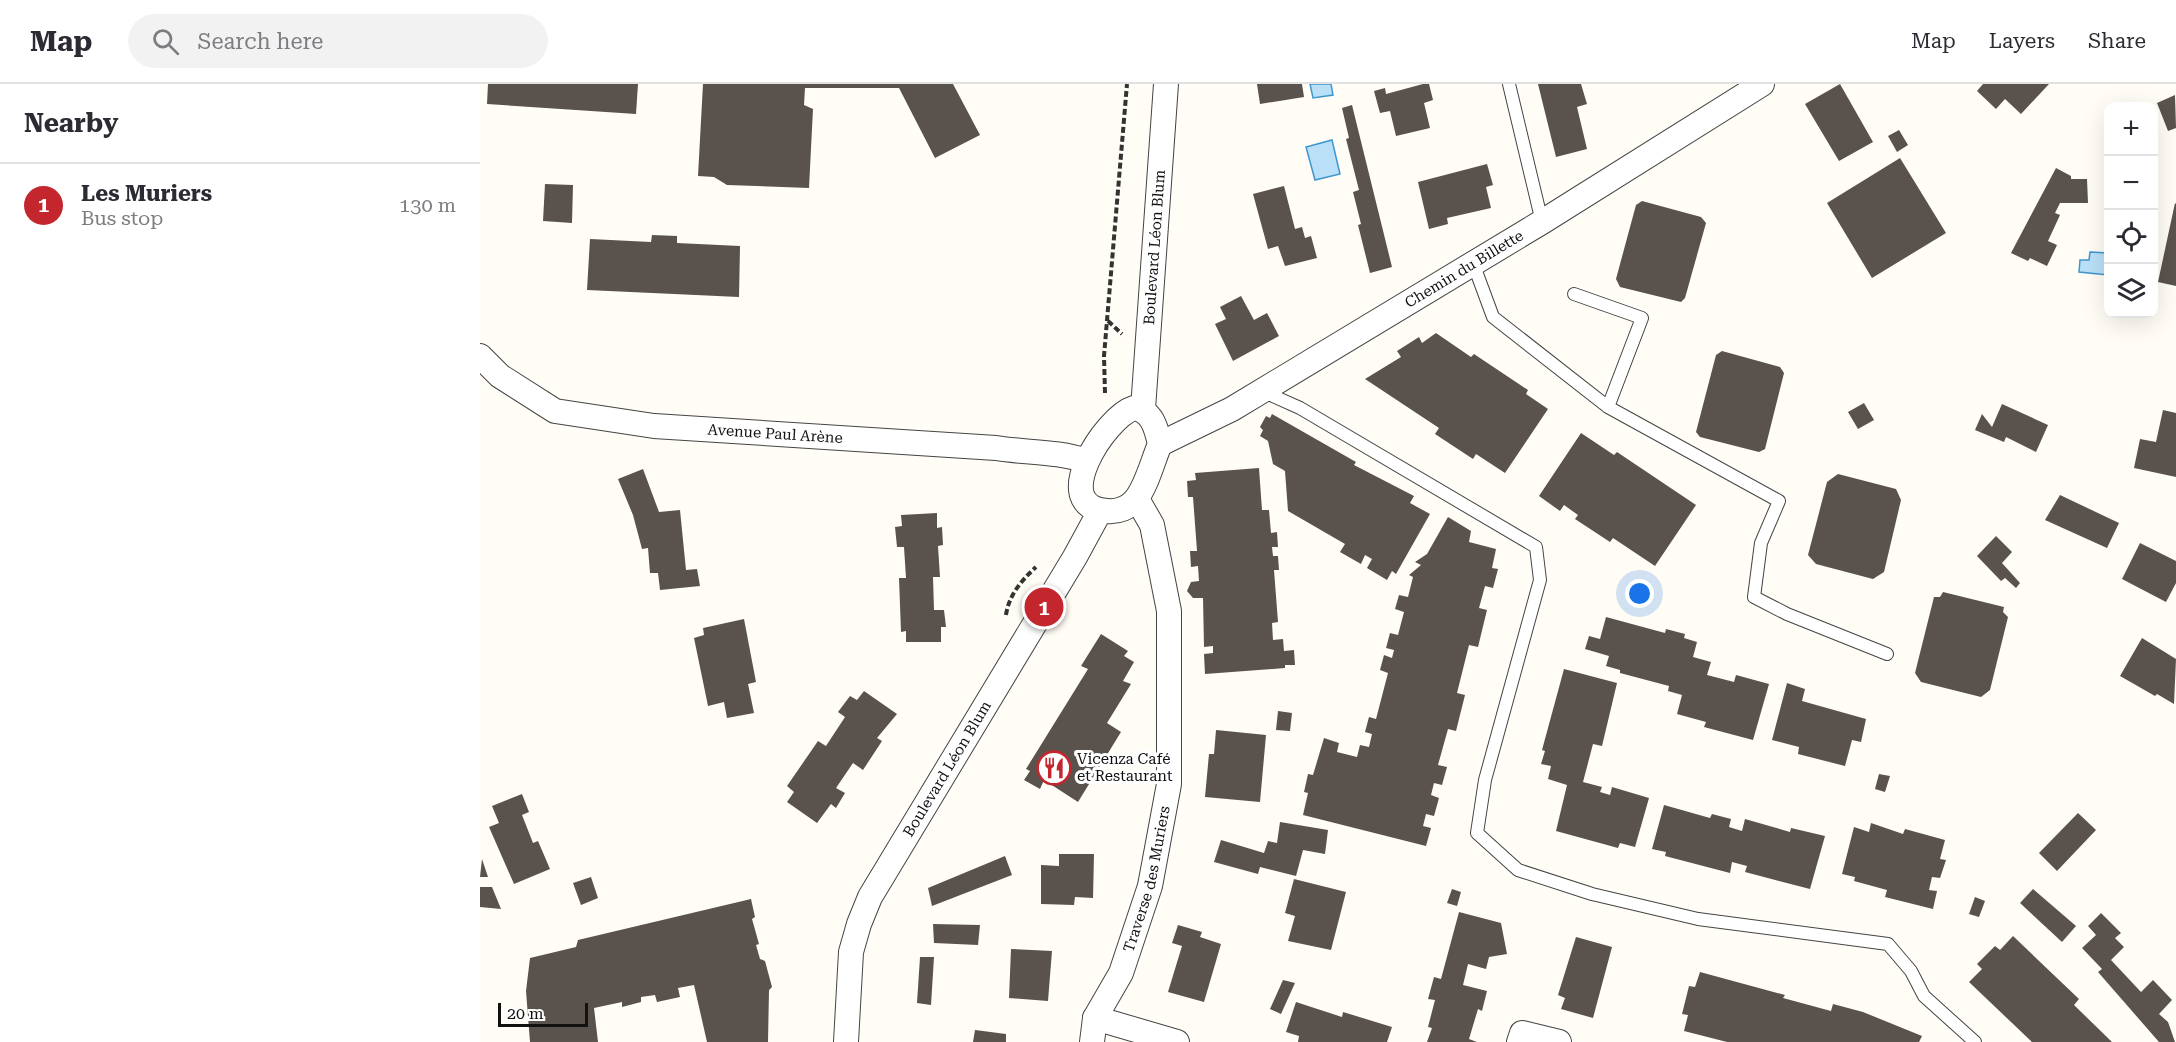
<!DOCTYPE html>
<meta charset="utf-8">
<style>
body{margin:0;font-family:"Roboto Serif",serif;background:#f2f2f3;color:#2b2b33}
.controls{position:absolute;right:18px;top:18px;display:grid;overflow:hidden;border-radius:12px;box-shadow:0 6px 24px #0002}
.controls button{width:54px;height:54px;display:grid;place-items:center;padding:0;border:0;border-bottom:2px solid #e1e1e2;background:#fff;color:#2b2b33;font:30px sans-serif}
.scale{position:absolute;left:18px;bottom:15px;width:90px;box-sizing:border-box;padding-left:6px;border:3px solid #111;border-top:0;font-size:16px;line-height:21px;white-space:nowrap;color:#111;-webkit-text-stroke:4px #fff;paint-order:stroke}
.you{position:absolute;left:1160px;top:510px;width:21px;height:21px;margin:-15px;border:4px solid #fff;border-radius:50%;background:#1a73e8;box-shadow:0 0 0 9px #1a73e833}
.badge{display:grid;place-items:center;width:39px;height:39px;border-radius:50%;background:#c4262e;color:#fff;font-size:20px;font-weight:700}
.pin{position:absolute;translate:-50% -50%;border:3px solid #fff;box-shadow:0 2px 6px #0006}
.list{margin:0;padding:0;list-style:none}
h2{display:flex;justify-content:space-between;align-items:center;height:78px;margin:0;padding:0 24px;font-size:26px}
h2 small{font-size:20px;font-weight:400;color:#7c7c81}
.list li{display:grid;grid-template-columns:39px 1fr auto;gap:18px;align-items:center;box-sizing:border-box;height:84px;padding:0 24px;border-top:2px solid #e1e1e2}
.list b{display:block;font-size:22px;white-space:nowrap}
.list p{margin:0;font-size:20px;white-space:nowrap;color:#7c7c81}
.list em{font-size:20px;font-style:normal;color:#7c7c81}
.icon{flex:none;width:33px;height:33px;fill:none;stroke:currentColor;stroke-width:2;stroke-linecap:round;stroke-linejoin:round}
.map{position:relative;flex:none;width:1696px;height:958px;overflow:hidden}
header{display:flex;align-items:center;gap:36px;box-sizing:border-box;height:84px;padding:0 30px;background:#fff;border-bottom:2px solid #e1e1e2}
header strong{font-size:28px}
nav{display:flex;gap:33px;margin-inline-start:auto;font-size:21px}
.search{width:420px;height:54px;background:#f2f2f3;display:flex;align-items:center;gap:15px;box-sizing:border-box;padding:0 21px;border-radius:33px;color:#7c7c81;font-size:22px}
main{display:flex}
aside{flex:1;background:#fff}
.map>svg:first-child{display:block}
.water{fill:#b9e0f7;stroke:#3f96cf;stroke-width:1.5}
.building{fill:#5a524d}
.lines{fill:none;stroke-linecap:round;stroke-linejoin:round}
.lane-casing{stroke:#444;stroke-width:14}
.street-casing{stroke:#444;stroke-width:26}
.path{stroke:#333;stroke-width:4;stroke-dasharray:6 3;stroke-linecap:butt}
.lane{stroke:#fff;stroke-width:12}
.street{stroke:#fff;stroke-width:24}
.labels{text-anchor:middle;stroke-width:6;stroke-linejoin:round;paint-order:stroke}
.street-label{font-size:15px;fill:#111;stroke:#fff}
.poi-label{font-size:15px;fill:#111;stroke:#fff;text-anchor:start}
</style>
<header>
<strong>Map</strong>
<div class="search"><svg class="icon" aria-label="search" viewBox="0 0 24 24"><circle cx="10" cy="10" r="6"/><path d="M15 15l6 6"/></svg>Search here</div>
<nav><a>Map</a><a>Layers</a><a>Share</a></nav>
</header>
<main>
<aside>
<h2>Nearby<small></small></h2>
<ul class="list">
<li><span class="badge">1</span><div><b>Les Muriers</b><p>Bus stop</p></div><em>130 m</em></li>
</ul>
</aside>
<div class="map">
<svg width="1696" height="958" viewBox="0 0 1696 958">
<rect width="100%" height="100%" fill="#fffdf5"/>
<g class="water">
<path d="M830,0H851L853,11L833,14Z"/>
<path d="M852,56L860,90L835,96L826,63Z"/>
<path d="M1610,168L1628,169V191L1599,188L1600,176H1609Z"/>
</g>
<g class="building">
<path d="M8,0H158L156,30L7,20Z"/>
<path d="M223,0H473L500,51L455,74L419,4H325L324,21L333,25L329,104L247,101L234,93L218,92Z"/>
<path d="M777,0H822L824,13L780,20Z"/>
<path d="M943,0H949L953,16L944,19L950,44L916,52L910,27L900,29L894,7L905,4L906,10Z"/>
<path d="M1058,0H1101L1107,20L1097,23L1107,65L1076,73Z"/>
<path d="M1360,0L1393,58L1359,77L1325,20Z"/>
<path d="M1503,0H1569L1541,30L1525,15L1516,25L1497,7Z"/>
<path d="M1695,11L1696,44L1688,47L1677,19Z"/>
<path d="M872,21L912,183L890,189L878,141L881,140L873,108L879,106L866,55L869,54L862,24Z"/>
<path d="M1419,46L1428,61L1417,68L1408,52Z"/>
<path d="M1420,74L1466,149L1392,194L1347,119Z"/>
<path d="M1007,80L1013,101L1006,103L1011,124L967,134L968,140L949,145L938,98Z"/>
<path d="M1576,84L1591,92V95H1607L1608,119H1580L1575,129L1580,131L1568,157L1577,161L1567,182L1550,174L1548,177L1531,169Z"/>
<path d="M65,100L93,101L92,139L63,137Z"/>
<path d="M804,102L815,145L822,143L825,154L831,152L837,174L805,182L798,162L788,165L773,110Z"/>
<path d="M1162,117L1221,133L1226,139L1205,214L1201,218L1140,203L1136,195L1156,121Z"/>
<path d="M1695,119L1696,120V202L1678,198Z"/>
<path d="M172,151L197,152V159L260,162L259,213L107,206L110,155L171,158Z"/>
<path d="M761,212L774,236L787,229L799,252L753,277L735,240L746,235L740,223Z"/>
<path d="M956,249L991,273L994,270L1048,306L1046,310L1068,325L1025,389L996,370L993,375L955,350L959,344L885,295L921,273L917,267L939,253L942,259Z"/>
<path d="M1242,267L1300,283L1304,289L1285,365L1279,368L1220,353L1216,348L1236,271Z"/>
<path d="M1384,319L1394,336L1378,345L1368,328Z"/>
<path d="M1522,320L1568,341L1556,368L1526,353L1524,358L1495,346L1502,330L1512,343Z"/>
<path d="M1683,326L1696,329V393L1654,384L1660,355L1676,358Z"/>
<path d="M792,330L876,378L874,381L934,412L930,419L950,430L916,490L912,487L907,496L887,484L892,475L885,471L881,480L860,468L865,460L808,427L805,387L793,380L788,357L780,352L783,346L780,343L786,332L790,334Z"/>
<path d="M1101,349L1134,371L1137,368L1216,421L1175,482L1133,454L1130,458L1095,435L1098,431L1084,421L1080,427L1059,412Z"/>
<path d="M779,384L782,426H789L791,449L797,448L798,463H792L793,472H798L799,486H794L798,538L792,539L793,556L803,555L804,567L814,566L815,581H805V584L725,590L724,570L733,569V562L724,563L723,514H713L707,507L711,498L719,497L718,482L711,483L710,467H717L713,413H708L707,397L716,396L715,389Z"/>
<path d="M163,385L179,428L200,426L206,486L217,485L220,502L180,506L178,489H170L168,464L162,465L153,431L138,395Z"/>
<path d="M1358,390L1416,405L1421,416L1404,488L1393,495L1336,480L1328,471L1347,398Z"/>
<path d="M1580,411L1639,439L1627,464L1565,436Z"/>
<path d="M457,429V444L462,443L463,461L458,462L460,493H453L454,526H464L466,543H461V558H426V547L421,548L419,494H426L424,463H417L415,443L422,442L421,431Z"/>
<path d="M968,433L991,447L989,458L1016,465L1012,484L1018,485L1013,504L1005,502L999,524L1007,526L998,563L989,561L977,609L985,611L976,647L968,645L958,681L967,683L962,701L954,699L951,711L959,714L954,732L946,730L943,742L951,744L946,762L823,731L828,709L824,708L828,690L833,691L844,654L859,659L857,668L877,673L880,661L889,663L892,650L885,648L889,633L896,635L908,589L900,586L904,571L912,574L914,566L906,564L910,549L918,551L924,528L915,525L919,511L928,513L933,493L929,491L941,481L935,478L947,470Z"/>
<path d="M1516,452L1532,468L1522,479L1540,499L1536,504L1525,494L1521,497L1497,472Z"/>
<path d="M1660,459L1696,477V499L1686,518L1642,495Z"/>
<path d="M1463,508L1524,523L1523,528L1528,533L1510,606L1501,613L1441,598L1435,589L1454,513H1460Z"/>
<path d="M1126,533L1185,549L1186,545L1205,550L1204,554L1217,558L1213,573L1231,578L1227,591L1254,598L1256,591L1289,600L1273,656L1224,643L1226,638L1197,630L1202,611L1188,607L1189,602L1140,589V586L1126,582L1129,572L1105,565L1109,552L1120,555Z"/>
<path d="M264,535L276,598L268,600L274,629L247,634L244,618L228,622L214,554L224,551L223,544Z"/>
<path d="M621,550L648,567L644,572L654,578L643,597L651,600L627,639L641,648L598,718L564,696L560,705L544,696L550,687L546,685L608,585L601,582Z"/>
<path d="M1662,554L1696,575L1694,620L1677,610L1675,612L1640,592Z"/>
<path d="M1084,585L1137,599L1122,662L1113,660L1103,698L1122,703L1120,708L1130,711L1132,703L1169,714L1155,763L1140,759L1138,764L1076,747L1087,701L1068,695L1071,682L1061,680L1065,667L1062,666Z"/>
<path d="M1307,599L1325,605L1322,617L1386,635L1381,658L1372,656L1365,682L1318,670L1319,663L1292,656Z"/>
<path d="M384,607L417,630L397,654L402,657L383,686L373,679L356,704L365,709L356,724L351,720L337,739L307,718L314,708L307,702L338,657L346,662L365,633L358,628L370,612L377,616Z"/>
<path d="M798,627L812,629L810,647L796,646Z"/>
<path d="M736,646L786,651L780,718L725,713L729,670H734Z"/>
<path d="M1399,690L1410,692L1405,708L1395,705Z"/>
<path d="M42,710L49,728L42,731L53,759L58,757L70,785L34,800L9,743L19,739L12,722Z"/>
<path d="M1184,721L1230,734L1232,730L1251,735L1249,743L1262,747L1265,735L1310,748L1311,744L1345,752L1330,805L1265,788L1267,782L1252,778L1250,789L1185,772L1186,768L1172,765Z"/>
<path d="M1598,729L1616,746L1577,787L1559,769Z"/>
<path d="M800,738L848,746L845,770L823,766L816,792L780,783L778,790L734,778L741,756L784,769L788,757L797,759Z"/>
<path d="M1391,739L1423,750L1425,745L1465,756L1460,775L1466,776L1460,794L1452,793L1449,806L1457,807L1453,825L1405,813L1407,806L1374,797L1375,793L1362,790L1374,743L1389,748Z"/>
<path d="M579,770H614L613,814L595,813L594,821L561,820V781L579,782Z"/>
<path d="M525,772L532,791L452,822L448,804Z"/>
<path d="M2,775L8,793H0Z"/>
<path d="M111,793L118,814L101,821L93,799Z"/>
<path d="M814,795L866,808L851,866L808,857L815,832L805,829Z"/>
<path d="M0,803H12L21,825L0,823Z"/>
<path d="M972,805L981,808L977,822L967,819Z"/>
<path d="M1553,805L1596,842L1582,858L1540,819Z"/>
<path d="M1495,813L1505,817L1499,833L1489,830Z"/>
<path d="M271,815L275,833L272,835L279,860L276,861L280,875L285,877L292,903L289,906L288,958H227L214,901L198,904L200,913L177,918L175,911L161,913V918L142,923V918L114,924L118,958H50L46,907L50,874L96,863L98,856Z"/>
<path d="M979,828L1021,839L1027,870L1009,873L1006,885L988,880L983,901L1007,907L1002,927L998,925L989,955L997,958H947L952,944L948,943L955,916L948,915L954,893L961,895Z"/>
<path d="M1621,829L1641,849L1635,854L1644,863L1631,876L1661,908L1673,896L1692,916L1679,930L1688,938L1695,958H1679L1618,888L1622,885L1602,864L1616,851L1608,842Z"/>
<path d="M453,840L500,841L498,861L454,859Z"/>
<path d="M698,841L722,848L720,853L741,860L724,918L688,908L702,862L692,859Z"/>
<path d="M1533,852L1599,915L1594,921L1632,958H1552L1489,898L1502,885L1497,880L1515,862L1520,866Z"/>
<path d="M1096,853L1132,863L1113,934L1081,925L1085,914L1078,911Z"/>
<path d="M531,865L572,867L568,917L529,914Z"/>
<path d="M440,873H454L451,921L437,919Z"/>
<path d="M1220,888L1305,911L1303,914L1351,927L1353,920L1383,928L1442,952L1439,958H1247L1204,947L1208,931L1202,930L1209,902L1215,903Z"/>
<path d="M803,896L815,899L801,930L790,925Z"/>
<path d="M816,918L862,933L863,928L912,943L907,958H818L819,952L806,948Z"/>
<path d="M495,946L526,950V958H493Z"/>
</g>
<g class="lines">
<g class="lane-casing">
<g id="lane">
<path d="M1029,0L1062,138"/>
<path d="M993,179L1013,233L1128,323L1299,417L1281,459L1274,513L1307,530L1407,570"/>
<path d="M1094,210L1162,234L1128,323"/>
<path d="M782,307L820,324L1056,463L1060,496L1005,696L997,749L1038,786L1112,810L1218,835L1408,860L1431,887L1444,912L1495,958"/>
</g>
</g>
<g class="street-casing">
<g id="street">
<path id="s1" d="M0,272L20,292L75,327L174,342L516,364C547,369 577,367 606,377"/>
<path d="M654,324C672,327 676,343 680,360C673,376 667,401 656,415C649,424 638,428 627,427C567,423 625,333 654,324Z"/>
<path id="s2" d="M663,325L686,0"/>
<path id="s3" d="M680,360L752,325L1062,138L1282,0"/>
<path d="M615,934L697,958"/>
<path id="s4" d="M366,958L371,868L379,840L390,813L595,473L620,427"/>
<path id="s5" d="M612,958L615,934L641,889L670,802L689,700V527L672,441L657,415"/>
<path d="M1039,958L1042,949L1079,958"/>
</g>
</g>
<g class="path">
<path d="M628,237L642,250"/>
<path d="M625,309L624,272L647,0"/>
<path d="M526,531C529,511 541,497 556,483"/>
</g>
<use href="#lane" class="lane"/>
<use href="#street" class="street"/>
</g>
<defs>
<g id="restaurant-ring" transform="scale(1.725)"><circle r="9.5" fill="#fff" stroke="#c4262e" stroke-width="1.5"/><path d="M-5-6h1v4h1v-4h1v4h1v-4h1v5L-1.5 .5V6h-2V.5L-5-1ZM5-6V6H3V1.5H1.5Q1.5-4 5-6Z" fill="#c4262e"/></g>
</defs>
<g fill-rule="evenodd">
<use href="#restaurant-ring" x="574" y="684"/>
</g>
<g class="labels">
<g class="street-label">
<text dy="5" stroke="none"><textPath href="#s2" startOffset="162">Boulevard Léon Blum</textPath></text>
<text dy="5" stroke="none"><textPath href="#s3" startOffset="351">Chemin du Billette</textPath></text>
<text dy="5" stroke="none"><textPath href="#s1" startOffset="315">Avenue Paul Arène</textPath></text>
<text dy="5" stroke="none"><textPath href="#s4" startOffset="298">Boulevard Léon Blum</textPath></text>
<text dy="5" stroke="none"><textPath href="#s5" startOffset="174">Traverse des Muriers</textPath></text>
</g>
<g class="poi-label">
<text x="597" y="680">Vicenza Café<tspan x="597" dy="17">et Restaurant</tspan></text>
</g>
</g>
</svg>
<div class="controls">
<button>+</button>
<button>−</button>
<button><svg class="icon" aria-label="locate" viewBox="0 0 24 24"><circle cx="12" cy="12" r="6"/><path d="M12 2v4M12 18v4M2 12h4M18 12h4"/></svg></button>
<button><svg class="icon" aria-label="layers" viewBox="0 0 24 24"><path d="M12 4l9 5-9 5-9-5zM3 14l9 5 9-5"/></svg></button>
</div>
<div class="scale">20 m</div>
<div class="you"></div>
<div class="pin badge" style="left:564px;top:523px">1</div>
</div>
</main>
